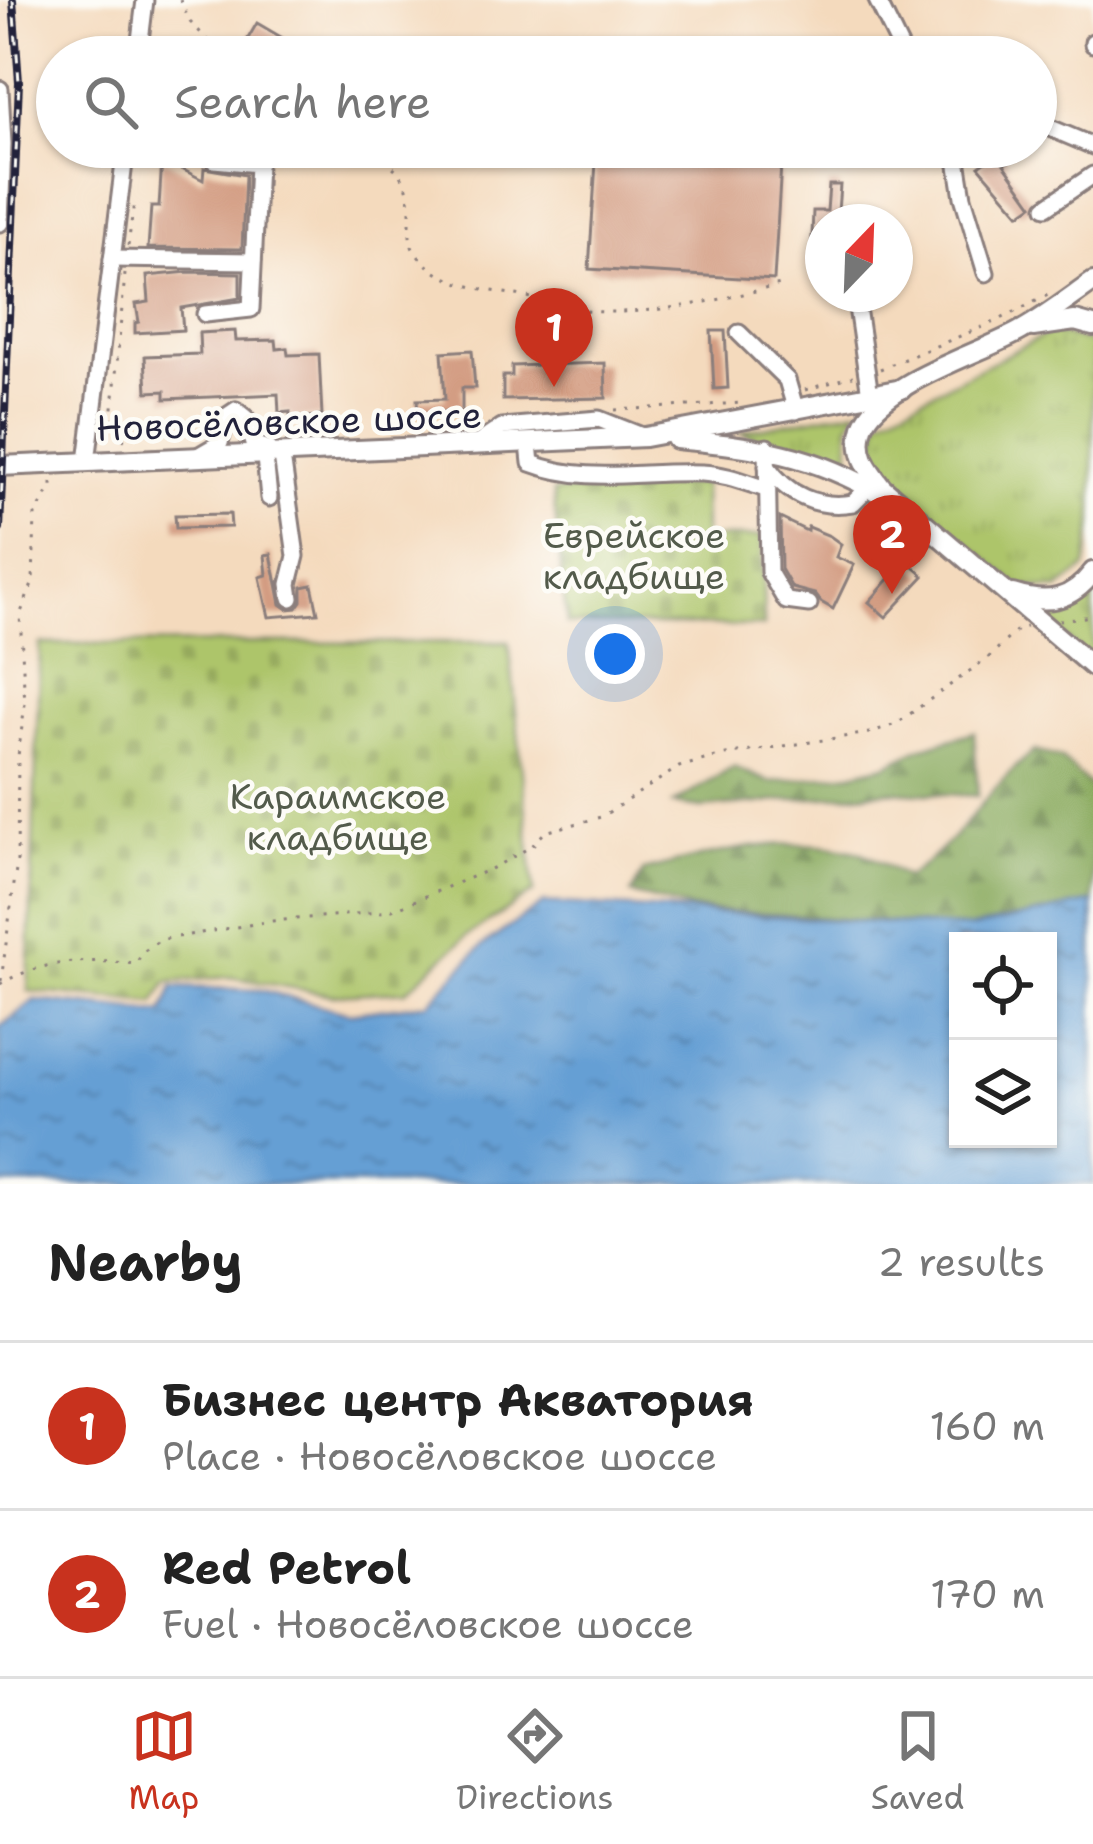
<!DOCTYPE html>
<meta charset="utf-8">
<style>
body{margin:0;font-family:"Shantell Sans",sans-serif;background:#f2f2f2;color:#222}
.controls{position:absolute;right:36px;bottom:36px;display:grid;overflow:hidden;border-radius:0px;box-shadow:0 3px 9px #0004}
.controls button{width:108px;height:108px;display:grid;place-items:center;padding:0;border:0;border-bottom:3px solid #e0e0e0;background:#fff;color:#222;font:60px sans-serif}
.compass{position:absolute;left:805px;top:204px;width:108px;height:108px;border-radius:50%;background:#fff;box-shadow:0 3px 9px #0004;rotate:23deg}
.you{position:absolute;left:615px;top:654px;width:42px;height:42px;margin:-30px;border:9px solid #fff;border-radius:50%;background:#1a73e8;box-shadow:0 0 0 18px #1a73e833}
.badge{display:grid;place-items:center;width:78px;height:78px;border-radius:50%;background:#c8321e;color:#fff;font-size:39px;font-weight:700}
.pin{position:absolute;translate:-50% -99px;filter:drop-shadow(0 3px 6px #0008)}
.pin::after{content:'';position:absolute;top:63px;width:42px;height:36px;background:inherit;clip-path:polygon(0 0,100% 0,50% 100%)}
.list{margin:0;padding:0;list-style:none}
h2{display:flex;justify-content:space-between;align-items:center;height:156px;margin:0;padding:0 48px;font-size:51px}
h2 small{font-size:39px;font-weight:400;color:#767676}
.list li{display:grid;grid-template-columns:78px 1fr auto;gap:36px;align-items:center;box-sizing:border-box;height:168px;padding:0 48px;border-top:3px solid #e0e0e0}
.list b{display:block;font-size:45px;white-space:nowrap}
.list p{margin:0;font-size:39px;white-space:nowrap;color:#767676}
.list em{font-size:39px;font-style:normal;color:#767676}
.icon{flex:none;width:66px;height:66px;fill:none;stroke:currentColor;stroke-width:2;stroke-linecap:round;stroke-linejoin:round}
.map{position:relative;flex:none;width:1093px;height:1184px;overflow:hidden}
.search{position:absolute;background:#fff;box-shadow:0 3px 9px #0004;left:36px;right:36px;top:36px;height:132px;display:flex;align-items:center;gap:30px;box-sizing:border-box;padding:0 42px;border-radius:66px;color:#767676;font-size:45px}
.sheet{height:492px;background:#fff}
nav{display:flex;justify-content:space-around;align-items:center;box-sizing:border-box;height:168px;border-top:3px solid #e0e0e0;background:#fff;font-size:33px;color:#767676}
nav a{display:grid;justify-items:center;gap:6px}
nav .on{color:#c8321e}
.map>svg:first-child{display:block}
.grass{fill:url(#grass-tufts);stroke:#687452;stroke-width:3}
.forest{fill:url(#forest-firs);stroke:#56664c;stroke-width:3}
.cemetery{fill:url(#cemetery-stones);stroke:#687452;stroke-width:3}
.water{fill:url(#water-ripples);stroke:#446088;stroke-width:3;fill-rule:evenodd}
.building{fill:#d39c82}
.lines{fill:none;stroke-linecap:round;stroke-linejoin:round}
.minor-casing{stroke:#8b7e7c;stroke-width:21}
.major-casing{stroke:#8b7e7c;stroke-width:24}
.path{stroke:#8b7e7c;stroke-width:3;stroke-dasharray:3 9;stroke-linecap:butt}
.minor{stroke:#fff;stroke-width:15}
.major{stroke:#fff;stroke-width:18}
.rail-casing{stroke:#22223b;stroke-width:8}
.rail{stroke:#fdfcf7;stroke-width:3;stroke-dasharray:9;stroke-linecap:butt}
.labels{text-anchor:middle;stroke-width:9;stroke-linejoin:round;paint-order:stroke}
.street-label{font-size:36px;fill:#22223b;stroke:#fdfcf7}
.park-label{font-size:36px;fill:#535b4b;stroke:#fdfcf7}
</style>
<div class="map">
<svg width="1093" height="1184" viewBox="0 0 1093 1184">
<defs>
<pattern id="grass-tufts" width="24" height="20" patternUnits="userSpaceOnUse" patternTransform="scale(3)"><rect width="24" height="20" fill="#adc56a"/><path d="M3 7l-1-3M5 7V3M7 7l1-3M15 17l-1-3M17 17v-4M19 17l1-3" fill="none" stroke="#95a95d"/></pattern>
<pattern id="forest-firs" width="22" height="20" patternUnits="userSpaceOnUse" patternTransform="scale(3)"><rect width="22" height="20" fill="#8aaa5e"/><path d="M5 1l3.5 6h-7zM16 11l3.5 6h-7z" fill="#708a4f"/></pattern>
<pattern id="cemetery-stones" width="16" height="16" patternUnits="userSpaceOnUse" patternTransform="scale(3)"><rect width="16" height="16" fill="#adc56a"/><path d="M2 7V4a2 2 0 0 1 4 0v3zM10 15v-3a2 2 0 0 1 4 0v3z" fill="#95a95d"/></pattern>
<pattern id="water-ripples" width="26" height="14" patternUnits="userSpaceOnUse" patternTransform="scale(3)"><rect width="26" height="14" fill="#659fd4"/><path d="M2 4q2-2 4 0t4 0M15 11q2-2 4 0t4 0" fill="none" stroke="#5381ad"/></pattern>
</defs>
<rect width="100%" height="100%" fill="#fdfcf7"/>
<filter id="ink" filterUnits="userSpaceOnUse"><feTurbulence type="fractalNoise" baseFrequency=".00833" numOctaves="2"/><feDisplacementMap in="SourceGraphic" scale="24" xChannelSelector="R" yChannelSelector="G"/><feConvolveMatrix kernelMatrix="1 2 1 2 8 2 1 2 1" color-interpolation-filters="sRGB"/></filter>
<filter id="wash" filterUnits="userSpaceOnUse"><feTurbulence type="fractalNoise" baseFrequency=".004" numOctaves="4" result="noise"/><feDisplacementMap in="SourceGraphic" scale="48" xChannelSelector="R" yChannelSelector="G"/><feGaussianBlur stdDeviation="2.7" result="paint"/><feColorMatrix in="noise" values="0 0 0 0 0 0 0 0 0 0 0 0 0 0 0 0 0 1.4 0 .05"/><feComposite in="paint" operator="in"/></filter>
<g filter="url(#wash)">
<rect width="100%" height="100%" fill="#f4dabd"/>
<g class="grass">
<path d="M1051,332L1093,343V524L1086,568L1058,590L1019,586L889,477L870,453L880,419Z"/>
<path d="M858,409L849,425L850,465L739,432Z"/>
<path d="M1093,584V662L1032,609L1072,603Z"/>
</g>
<g class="forest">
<path d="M974,732L978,796L890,791L702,808L673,804L734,767L770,782L852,773L886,765L920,748Z"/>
<path d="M1035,751L1061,758L1093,789V902L973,928L690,909L631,894L644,871C714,853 784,833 856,851C873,856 891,869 906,877C959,846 986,787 1035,751Z"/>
</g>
<g class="cemetery">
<path d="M703,483L704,539L762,536L764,626L567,624L553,492Z"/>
<path d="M509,642L534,892L467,936L406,991L333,995L230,977L167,982L155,1003L28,991L40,644Z"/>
</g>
<path class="water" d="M1093,902V1184H0V1027L35,1000L163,1013L173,987L262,990L349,1013L428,1003L482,946L544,903L973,928ZM958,941H1048V1139H958Z"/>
<g id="blocks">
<g class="building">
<path d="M257,23L315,57H271L246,42Z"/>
<path d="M597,147H782L774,280L589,269Z"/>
<path d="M1001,151L1008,162L1004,164L1033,205L1020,214L979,166Z"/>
<path d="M162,159L203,180L204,168L245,175L242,249L148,248L151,207H159Z"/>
<path d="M829,185H840L838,212L881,215V222H823V261H811L813,211H827Z"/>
<path d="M188,272L240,273V298L181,308L183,330L135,333V323L139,322L136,304L149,302L147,276Z"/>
<path d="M235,331L236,341L276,340L277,349L287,348L288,355L319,354L322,416L290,418V412L279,413L278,394L165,399V391L147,392L145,356L200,354L199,333Z"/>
<path d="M711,331H725L728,388L714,389Z"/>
<path d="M472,350L475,388H462V411L418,413L417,400L445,399L442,352Z"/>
<path d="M605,363L606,398L503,400V376H512V366Z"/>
<path d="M230,514L231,527L176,528L175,515Z"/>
<path d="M780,518L807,531L808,527L830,536L841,544L836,557L854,565L833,609L821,602L815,594L792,588L781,569Z"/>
<path d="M271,554L281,604L288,609L297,608L302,601V587L312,585L318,613L269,617L260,577L267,575L265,555Z"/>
<path d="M906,560L924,576L886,617L869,602Z"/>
</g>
</g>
</g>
<g filter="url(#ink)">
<use href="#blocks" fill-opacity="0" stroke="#8b7e7c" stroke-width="3"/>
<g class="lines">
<g class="minor-casing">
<g id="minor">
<path d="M877,0L905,57"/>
<path d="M1093,42V44"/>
<path d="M138,57L145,0"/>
<path d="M0,89L3,144L0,223"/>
<path d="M1036,122L1093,146"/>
<path d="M955,147L963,197L986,273"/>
<path d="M1046,207L1093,175"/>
<path d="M112,259L253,261"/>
<path d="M855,294L870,395"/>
<path d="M205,314L251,309L258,164L214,160"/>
<path d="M739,333L787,380L796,411"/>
<path d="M477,444L502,427L599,419L642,436"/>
<path d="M529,444L531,463C588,485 643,470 702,473C725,474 744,482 766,489"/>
<path d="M767,447L769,572L786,601L809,604"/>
<path d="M282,456L296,556L289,584L291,598"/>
<path d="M196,457L220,443L227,416L236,410L246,418L253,444L269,449"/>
<path d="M265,457L269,498"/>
<path d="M87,462L126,147"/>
<path d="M767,466C787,495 817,509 853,503L869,487"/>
</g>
</g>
<g class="major-casing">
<g id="major">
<path d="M1093,282C1070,298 1047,316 1022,330C983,353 879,383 863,427C855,452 867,468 882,487L1093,667"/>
<path d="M1033,327L1075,321L1093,326"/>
<path d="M676,439C758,447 811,453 884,496"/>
<path d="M0,466L645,437L902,389"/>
<path d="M1013,594C1047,605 1071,601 1093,572"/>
</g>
</g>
<g class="path">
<path d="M180,0L190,22L225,57"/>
<path d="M363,147C404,171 411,178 410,225C410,236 409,243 415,252C439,286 484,289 522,296C540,299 558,307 576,310C647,318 716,301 784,284"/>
<path d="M128,246L134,202"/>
<path d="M125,274L112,419L120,436L129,444"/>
<path d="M880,369L997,321L1052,293"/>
<path d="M805,390L853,376"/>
<path d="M615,410L743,403"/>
<path d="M1059,620L1093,616"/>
<path d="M1,981L17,862L18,756L25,704L20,615L33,582L35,515L52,486V479"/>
<path d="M0,984C45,959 86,959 136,964L143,952L160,940L271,921L390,911L493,868L532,846L545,832L601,817L679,767L719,756L869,733L896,724L989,657L1018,629L1026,627"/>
</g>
<use href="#minor" class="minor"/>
<use href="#major" class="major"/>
<g class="rail-casing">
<path id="rail" d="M0,529L19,82L13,0"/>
</g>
<use href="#rail" class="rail"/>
</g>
</g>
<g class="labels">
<g class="street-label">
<text transform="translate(289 421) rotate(-2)" y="13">Новосёловское шоссе</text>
</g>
<g class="park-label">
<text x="634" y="548">Еврейское<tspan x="634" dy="41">кладбище</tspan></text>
<text x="338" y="809">Караимское<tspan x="338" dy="41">кладбище</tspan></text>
</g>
</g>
</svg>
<div class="controls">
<button><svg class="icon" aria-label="locate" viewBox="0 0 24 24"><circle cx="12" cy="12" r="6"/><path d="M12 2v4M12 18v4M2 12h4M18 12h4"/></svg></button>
<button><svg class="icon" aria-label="layers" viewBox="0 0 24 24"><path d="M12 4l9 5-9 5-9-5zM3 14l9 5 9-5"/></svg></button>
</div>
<svg class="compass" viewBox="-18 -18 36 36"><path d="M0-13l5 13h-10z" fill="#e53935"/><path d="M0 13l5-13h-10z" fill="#767676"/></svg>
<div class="you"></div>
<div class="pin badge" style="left:554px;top:387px">1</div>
<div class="pin badge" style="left:892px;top:594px">2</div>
<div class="search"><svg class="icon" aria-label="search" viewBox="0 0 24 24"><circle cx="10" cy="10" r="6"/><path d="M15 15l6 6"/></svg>Search here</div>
</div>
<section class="sheet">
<h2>Nearby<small>2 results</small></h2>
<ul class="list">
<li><span class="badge">1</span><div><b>Бизнес центр Акватория</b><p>Place · Новосёловское шоссе</p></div><em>160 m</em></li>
<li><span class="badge">2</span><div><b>Red Petrol</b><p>Fuel · Новосёловское шоссе</p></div><em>170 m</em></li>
</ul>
</section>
<nav>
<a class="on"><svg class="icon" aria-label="map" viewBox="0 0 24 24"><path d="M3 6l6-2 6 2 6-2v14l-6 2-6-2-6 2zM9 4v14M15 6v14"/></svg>Map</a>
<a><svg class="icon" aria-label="directions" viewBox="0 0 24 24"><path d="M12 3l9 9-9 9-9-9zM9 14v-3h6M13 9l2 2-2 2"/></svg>Directions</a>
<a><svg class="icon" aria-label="saved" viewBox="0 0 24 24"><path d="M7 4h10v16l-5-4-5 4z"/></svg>Saved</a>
</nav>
